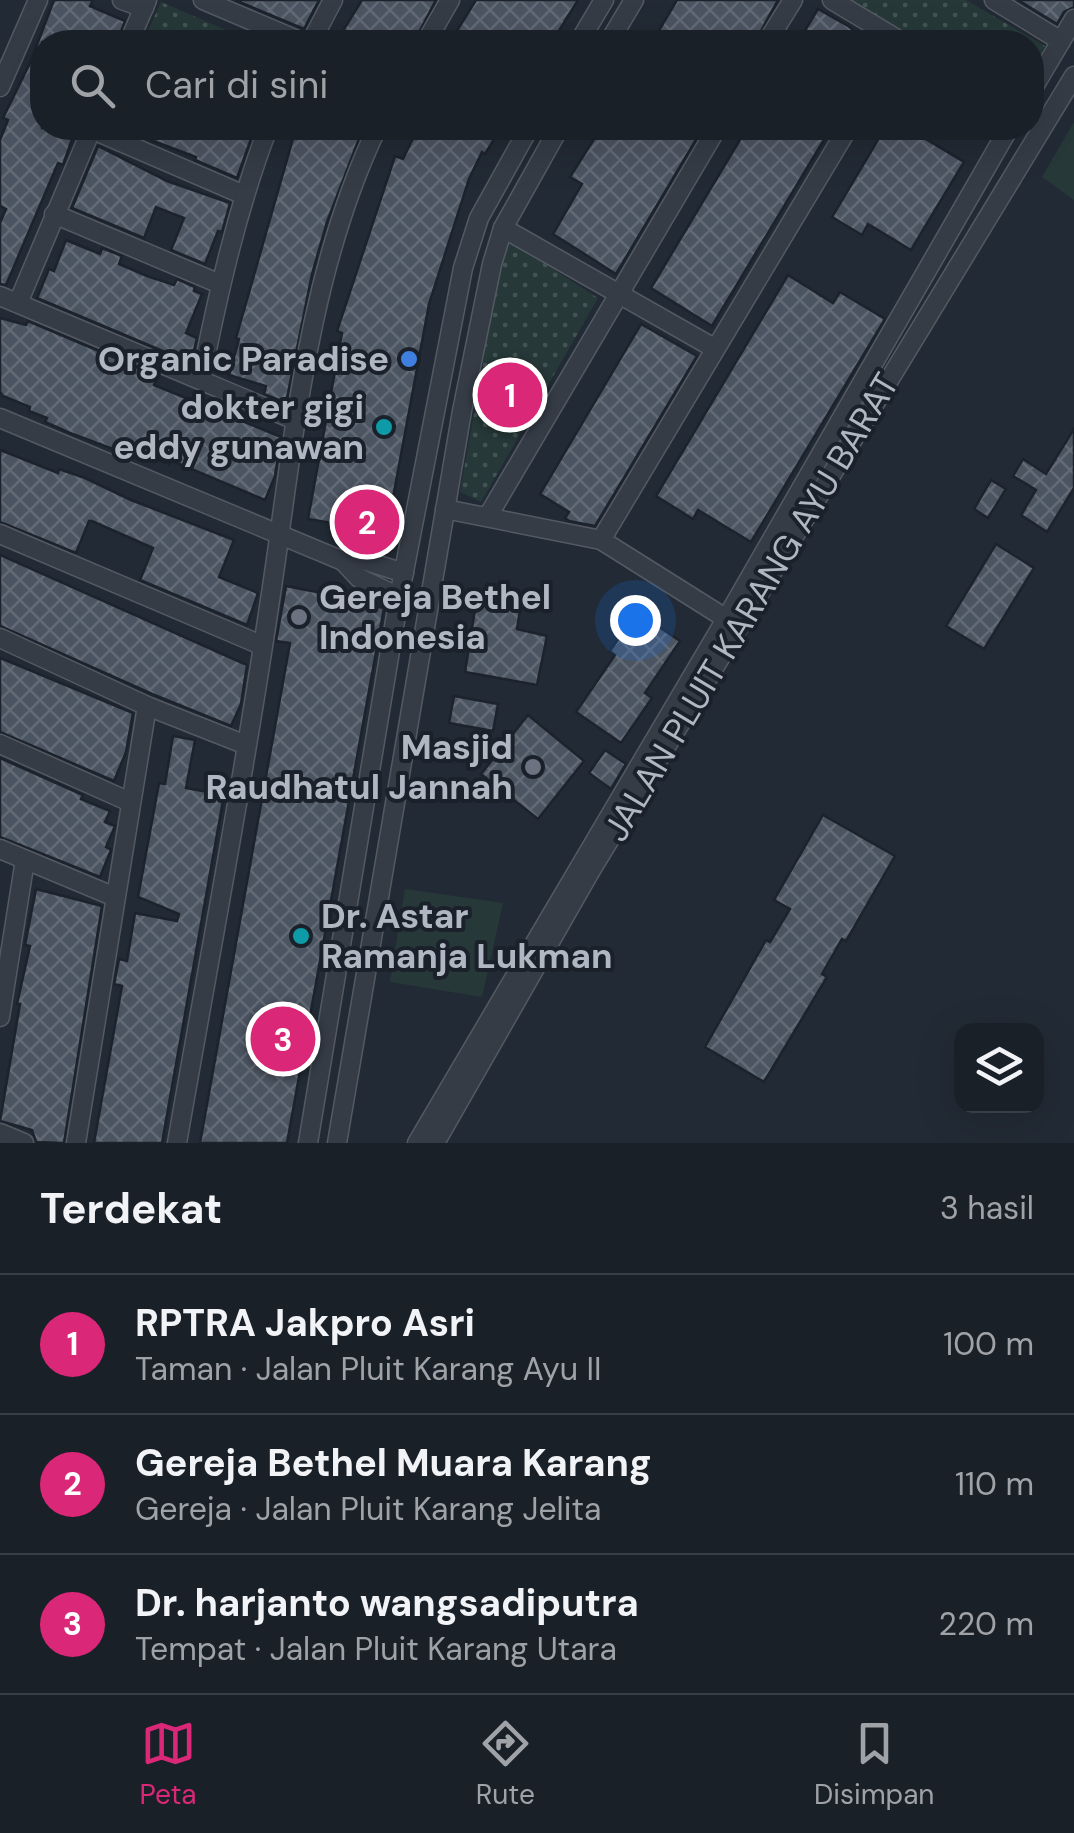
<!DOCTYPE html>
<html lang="id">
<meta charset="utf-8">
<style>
body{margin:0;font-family:"DM Sans",sans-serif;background:#232830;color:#f1f3f6}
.controls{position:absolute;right:30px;bottom:30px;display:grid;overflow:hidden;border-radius:20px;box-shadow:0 10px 40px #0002}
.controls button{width:90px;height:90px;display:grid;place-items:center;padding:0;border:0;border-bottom:2px solid #383e45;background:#1a2028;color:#f1f3f6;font:50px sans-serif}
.you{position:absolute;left:635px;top:620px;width:35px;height:35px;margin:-25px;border:8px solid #fff;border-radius:50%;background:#1a73e8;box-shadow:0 0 0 15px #1a73e833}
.badge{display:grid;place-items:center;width:65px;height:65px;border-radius:50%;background:#db2777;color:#fff;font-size:32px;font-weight:700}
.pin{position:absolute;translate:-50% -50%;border:5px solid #fff;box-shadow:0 2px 10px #0006}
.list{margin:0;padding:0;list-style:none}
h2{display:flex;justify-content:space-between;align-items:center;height:130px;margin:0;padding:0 40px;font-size:42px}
h2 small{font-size:32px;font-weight:400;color:#9fa3a8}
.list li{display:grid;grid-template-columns:65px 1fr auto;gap:30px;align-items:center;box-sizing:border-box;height:140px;padding:0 40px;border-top:2px solid #383e45}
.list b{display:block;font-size:38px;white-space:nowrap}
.list p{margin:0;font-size:32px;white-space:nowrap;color:#9fa3a8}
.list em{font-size:32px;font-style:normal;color:#9fa3a8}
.icon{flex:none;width:55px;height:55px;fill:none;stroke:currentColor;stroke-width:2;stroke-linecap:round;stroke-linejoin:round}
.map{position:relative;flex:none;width:1074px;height:1143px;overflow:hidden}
.search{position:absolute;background:#1a2028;box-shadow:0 10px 40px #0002;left:30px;right:30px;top:30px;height:110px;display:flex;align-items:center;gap:25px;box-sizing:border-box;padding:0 35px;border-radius:40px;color:#9fa3a8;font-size:38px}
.sheet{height:550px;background:#1a2028}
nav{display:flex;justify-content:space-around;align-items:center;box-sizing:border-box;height:140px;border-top:2px solid #383e45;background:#1a2028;font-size:28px;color:#9fa3a8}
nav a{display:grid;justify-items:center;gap:5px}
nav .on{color:#db2777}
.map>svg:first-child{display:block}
.green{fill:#273838}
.park{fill:url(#park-dots)}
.building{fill:url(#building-cross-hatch);stroke:#1d232c;stroke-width:2.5}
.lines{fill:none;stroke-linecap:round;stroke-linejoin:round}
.minor-casing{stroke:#535a63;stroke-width:21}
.minor{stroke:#353c46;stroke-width:18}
.shop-dot{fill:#3f7fe0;stroke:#1b212a;stroke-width:4}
.culture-dot{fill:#0f9aa8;stroke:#1b212a;stroke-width:4}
.worship-dot{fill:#6b7280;stroke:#1b212a;stroke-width:4}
.labels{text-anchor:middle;stroke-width:8;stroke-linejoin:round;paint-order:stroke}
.poi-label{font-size:35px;font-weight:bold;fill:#b0b7c2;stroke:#1b212a;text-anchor:end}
.street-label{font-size:35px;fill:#b0b7c2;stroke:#1b212a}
</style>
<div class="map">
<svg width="1074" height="1143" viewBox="0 0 1074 1143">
<defs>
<pattern id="park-dots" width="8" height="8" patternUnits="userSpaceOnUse" patternTransform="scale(2.5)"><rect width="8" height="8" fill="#273838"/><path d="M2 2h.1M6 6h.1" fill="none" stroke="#445353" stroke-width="1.8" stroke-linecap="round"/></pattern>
<pattern id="building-cross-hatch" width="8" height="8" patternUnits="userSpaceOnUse" patternTransform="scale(2.5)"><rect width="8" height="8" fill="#4b5461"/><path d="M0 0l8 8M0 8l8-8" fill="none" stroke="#626a76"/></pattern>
</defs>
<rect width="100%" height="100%" fill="#222a35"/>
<g class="green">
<path d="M1074,122V200L1042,177Z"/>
<path d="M405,889L503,903L482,997L390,982Z"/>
</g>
<g class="park">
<path d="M847,0H966L1045,46L1032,69V42H919Z"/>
<path d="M161,2L254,42H143Z"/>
<path d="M505,238L598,298L481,502L460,492Z"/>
</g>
<g class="building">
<path d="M54,0H93L90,6L125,21L117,42H42V128H76L63,165L58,163L6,285L0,284V223L6,209L0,206V140L8,120L3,118L30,63Z"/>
<path d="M235,0H319L304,29Z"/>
<path d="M362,0H436L414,42H336Z"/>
<path d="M476,0H578L552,42H450Z"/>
<path d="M677,0H778L755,42H652Z"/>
<path d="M1018,0H1074V7L1064,12L1057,24Z"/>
<path d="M818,9L848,26L870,42H798Z"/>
<path d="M119,128H255L237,178L195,160L196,157Z"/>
<path d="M296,128H355L362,131L327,222L312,274L286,403L264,394L266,386L229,375L239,339L236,338Z"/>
<path d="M418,128H501L485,154L482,152L469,179L429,304L384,546L341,538L344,525L308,519L342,333L337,331L395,156L403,159Z"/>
<path d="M601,128H703L616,274L553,234L582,184L570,177Z"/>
<path d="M747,128H831L712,326L651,288Z"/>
<path d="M885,128H926L921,136L964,162L911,250L868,224L862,235L832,217Z"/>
<path d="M98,146L167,181L230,203L222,232L218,231L205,264L171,250L184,218L156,207L144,238L72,208Z"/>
<path d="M66,240L100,254L102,248L122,256L119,264L147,276L174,285L177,279L195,287L194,291L202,294L186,333L197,338L191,363L37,298L49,269L54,271Z"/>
<path d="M788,275L833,303L840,292L885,319L751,542L698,510L693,519L656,496Z"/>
<path d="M0,318L26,325L28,321L158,376L154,385L281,437L275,476L265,500L170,460L169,464L147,455L145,461L70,433L45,422L47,418L29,411L30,407L3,396L0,392Z"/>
<path d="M641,324L697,356L595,526L569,521L565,518L569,512L540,494Z"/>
<path d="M1074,429V488L1047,532L1021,515L1036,490L1013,476L1023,459L1046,474Z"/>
<path d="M0,450L58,473L59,469L85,478L131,500L234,540L219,577L258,593L247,625L140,580L153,548L92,521H89L76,553L0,522Z"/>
<path d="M991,480L1006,489L988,518L974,509Z"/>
<path d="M996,544L1034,568L984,649L946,626Z"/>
<path d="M0,555L247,665L241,704L231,726L152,694L0,626Z"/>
<path d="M286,586L322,593V597L384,608L287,1143H200L290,643L276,641Z"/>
<path d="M477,597L521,604L517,629L547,636L537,685L465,672Z"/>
<path d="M637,612L680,641L645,693L652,698L621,743L576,712L615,655L610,651Z"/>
<path d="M0,658L133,713L126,752L114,781L0,732Z"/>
<path d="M454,696L498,704L493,731L449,723Z"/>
<path d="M528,715L584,761L538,819L481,774Z"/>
<path d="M173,736L195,740L186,788L224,795L162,1143H94L122,986L114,984L119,959L127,961L135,913L177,921L179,914L138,897L159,783L165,784Z"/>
<path d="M605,750L626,764L611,789L589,773Z"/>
<path d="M0,758L83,795L81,799L110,811L105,822L115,826L106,847L111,850L100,877L0,837Z"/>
<path d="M823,815L895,856L846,941L842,939L822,974L827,977L764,1082L705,1047L766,940L770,942L790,909L774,900Z"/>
<path d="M36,889L102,906L64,1143L36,1142L32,1130L0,1121L20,1004H17L30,946L25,945Z"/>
</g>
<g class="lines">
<g class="minor-casing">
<g id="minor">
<path d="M122,0L144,8"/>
<path d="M203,0L302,42"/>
<path d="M832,0L902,42"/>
<path d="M994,0L1061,41"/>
<path d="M129,42L147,0"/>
<path d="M311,42L333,0"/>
<path d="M426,42L450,0"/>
<path d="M579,42L604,0"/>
<path d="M609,42L634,0"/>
<path d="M767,42L793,0"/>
<path d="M0,87L38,0"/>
<path d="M1032,90L1074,19"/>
<path d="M91,129L244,195"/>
<path d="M54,214L220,284"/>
<path d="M503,228L714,348"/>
<path d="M0,296L295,420"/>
<path d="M18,303L92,128"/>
<path d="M201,379C218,294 237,209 268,128"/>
<path d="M0,418L343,561L363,560L404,573"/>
<path d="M445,509L601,540L733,623"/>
<path d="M488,516L717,128"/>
<path d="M0,534L261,645"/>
<path d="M601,540L848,128"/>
<path d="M343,561L359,578L399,597"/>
<path d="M0,638L147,706L246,745"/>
<path d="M0,744L130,802"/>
<path d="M0,849L115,897"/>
<path d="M0,1017L25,860"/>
<path d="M0,1133L24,1143"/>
<path d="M76,1143L147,706"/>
<path d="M177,1143C212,942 251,740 279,538C298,399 316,256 377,128"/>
<path d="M308,1143L399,597L463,268L479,218L529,128"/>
<path d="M337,1143L462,411L492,264L503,228L559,128"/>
<path d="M417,1143L726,619L1009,128"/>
<path d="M435,1143L591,870L1074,76"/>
</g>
</g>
<use href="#minor" class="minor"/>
</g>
<circle class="shop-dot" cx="409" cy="359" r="10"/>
<g class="culture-dot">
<circle cx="384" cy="427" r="10"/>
<circle cx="301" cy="936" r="10"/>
</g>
<g class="worship-dot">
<circle cx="299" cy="617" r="10"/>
<circle cx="533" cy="767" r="10"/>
</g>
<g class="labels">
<g class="poi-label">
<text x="389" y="371">Organic Paradise</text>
<text x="364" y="419">dokter gigi<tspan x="364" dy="40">eddy gunawan</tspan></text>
<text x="319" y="609" text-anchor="start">Gereja Bethel<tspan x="319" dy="40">Indonesia</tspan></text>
<text x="513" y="759">Masjid<tspan x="513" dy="40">Raudhatul Jannah</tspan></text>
<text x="321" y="928" text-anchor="start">Dr. Astar<tspan x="321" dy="40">Ramanja Lukman</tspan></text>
</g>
<g class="street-label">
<text transform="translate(751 607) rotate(-59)" y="12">JALAN PLUIT KARANG AYU BARAT</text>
</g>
</g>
</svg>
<div class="controls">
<button><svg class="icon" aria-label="layers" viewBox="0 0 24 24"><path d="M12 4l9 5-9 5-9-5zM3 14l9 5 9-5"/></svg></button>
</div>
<div class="you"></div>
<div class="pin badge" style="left:510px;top:395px">1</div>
<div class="pin badge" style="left:367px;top:522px">2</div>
<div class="pin badge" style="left:283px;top:1039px">3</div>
<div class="search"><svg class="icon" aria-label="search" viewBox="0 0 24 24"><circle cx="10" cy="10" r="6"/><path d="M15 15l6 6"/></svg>Cari di sini</div>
</div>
<section class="sheet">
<h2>Terdekat<small>3 hasil</small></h2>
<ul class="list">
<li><span class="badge">1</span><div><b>RPTRA Jakpro Asri</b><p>Taman · Jalan Pluit Karang Ayu II</p></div><em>100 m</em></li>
<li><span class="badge">2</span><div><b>Gereja Bethel Muara Karang</b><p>Gereja · Jalan Pluit Karang Jelita</p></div><em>110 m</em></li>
<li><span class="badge">3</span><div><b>Dr. harjanto wangsadiputra</b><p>Tempat · Jalan Pluit Karang Utara</p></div><em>220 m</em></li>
</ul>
</section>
<nav>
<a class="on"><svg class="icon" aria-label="map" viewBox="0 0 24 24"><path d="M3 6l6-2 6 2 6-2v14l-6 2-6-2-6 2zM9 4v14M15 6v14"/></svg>Peta</a>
<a><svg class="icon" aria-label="directions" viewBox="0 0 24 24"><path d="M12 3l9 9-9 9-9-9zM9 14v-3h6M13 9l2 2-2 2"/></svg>Rute</a>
<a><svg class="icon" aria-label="saved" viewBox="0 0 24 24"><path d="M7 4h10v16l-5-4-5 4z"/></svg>Disimpan</a>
</nav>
